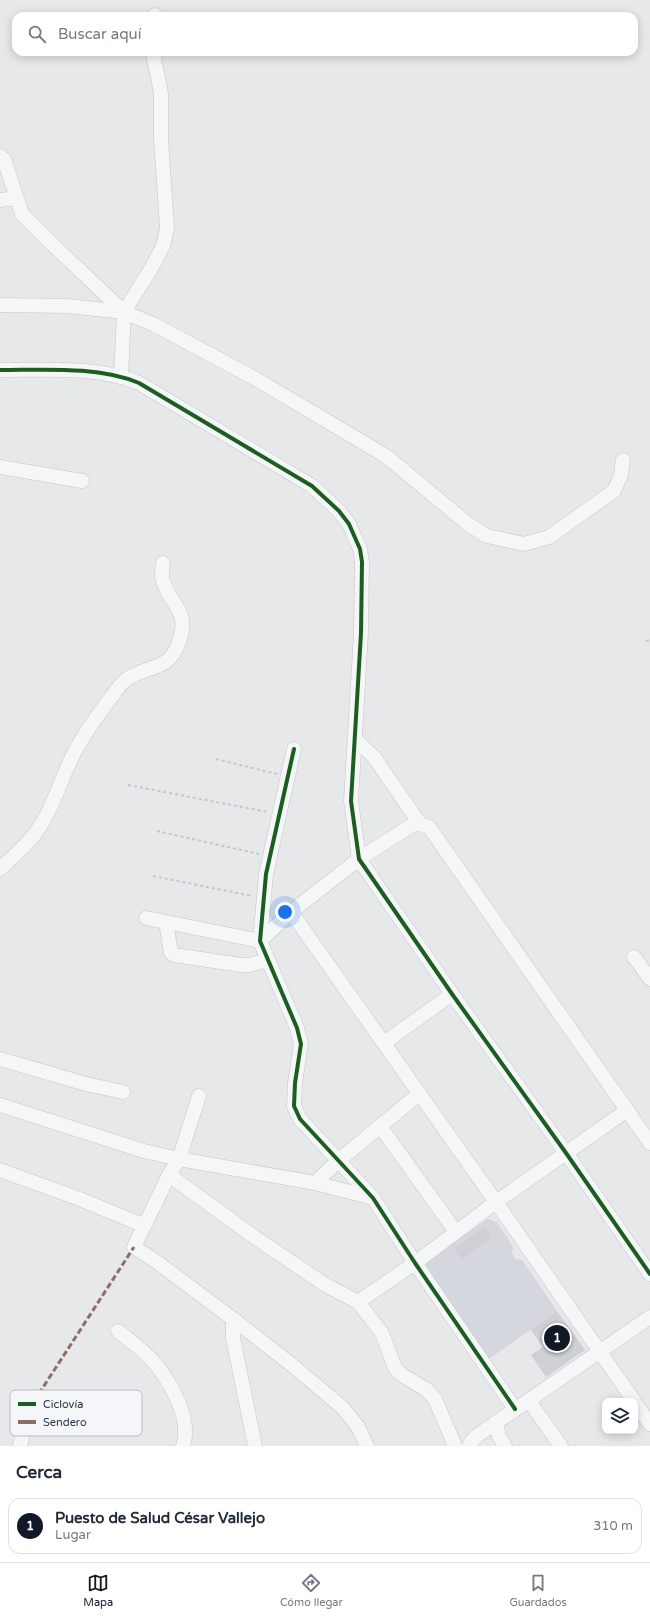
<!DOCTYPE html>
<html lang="es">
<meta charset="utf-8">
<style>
body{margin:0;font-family:"Varela Round",sans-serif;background:#f6f6f7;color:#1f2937}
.controls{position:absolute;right:12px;bottom:12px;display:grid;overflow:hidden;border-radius:8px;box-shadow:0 2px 10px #0003}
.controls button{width:36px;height:36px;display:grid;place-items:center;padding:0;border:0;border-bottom:1px solid #e0e1e3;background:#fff;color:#1f2937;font:20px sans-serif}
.you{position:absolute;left:285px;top:912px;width:14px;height:14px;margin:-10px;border:3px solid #fff;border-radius:50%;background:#1a73e8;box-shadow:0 0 0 6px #1a73e833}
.badge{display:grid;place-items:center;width:26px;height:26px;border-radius:50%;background:#111827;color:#fff;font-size:13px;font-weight:700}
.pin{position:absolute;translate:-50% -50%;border:2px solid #fff;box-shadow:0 1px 4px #0006}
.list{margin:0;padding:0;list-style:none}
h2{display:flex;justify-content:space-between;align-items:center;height:52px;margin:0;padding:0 16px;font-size:17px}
h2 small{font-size:13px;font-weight:400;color:#747a83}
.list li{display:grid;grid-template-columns:26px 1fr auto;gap:12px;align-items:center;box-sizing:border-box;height:56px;margin:0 8px 8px;padding:0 8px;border:1px solid #e0e1e3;border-radius:12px}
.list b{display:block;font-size:15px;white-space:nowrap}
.list p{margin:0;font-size:13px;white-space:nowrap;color:#747a83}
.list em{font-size:13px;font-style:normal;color:#747a83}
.icon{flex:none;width:22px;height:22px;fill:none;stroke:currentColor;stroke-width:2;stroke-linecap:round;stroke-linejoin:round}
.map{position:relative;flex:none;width:650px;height:1446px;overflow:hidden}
.search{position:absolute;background:#fff;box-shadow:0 2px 10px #0003;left:12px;right:12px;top:12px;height:44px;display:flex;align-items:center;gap:10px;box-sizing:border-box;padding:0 14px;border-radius:12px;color:#747a83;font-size:15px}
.sheet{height:116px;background:#fff}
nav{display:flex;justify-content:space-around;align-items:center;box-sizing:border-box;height:56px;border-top:1px solid #e0e1e3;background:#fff;font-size:11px;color:#747a83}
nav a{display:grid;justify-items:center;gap:2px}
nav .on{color:#111827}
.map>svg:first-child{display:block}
.built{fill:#d4d7dd}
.building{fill:#ced0d3}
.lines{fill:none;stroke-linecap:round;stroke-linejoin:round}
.minor-casing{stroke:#c4c6c8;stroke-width:15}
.path{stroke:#c5c6ca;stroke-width:2;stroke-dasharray:3 3;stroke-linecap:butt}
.minor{stroke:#f5f6f7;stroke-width:14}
.quiet{stroke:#8d6e63;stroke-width:3;stroke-dasharray:6 3;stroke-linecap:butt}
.cycleway-casing{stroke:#f4f6f9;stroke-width:6}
.cycleway{stroke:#1b5e20;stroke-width:4}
.key{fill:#f4f6f9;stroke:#b8bcc3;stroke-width:1}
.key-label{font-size:11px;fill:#2b3445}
</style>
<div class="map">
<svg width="650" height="1446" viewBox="0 0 650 1446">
<rect width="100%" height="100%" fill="#e6e8ea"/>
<path class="built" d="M488,1219L497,1222L513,1247L512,1254L515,1259L522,1260L557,1311L486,1361L422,1264Z"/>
<g class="building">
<path d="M485,1227L492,1237L462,1259L454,1249Z"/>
<path d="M557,1311L585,1350L546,1377L531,1355L543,1347L531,1330Z"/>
</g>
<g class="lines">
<g class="minor-casing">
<g id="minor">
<path d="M155,16V15"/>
<path d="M0,156L4,159L22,214L52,244L124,312L121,377"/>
<path d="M0,200L10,199L15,196"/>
<path d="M0,305L68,306L124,312L155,325L256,379L386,456L468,524L487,536L524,544L549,537L614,491L621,475L623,460"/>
<path d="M124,312L152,267L163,246L167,228L161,138V94L158,77L154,60V52"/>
<path d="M0,370C45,370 98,366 139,383L312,486L339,511L349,524L360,549L362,562L361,633L351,801L359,859L452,994L566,1153L650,1274"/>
<path d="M0,467L82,481"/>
<path d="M355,739L374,757L420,824"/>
<path d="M294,749L266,874L260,941L297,1028L301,1044L295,1083L294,1106L300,1119L373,1198L415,1263L515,1409"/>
<path d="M0,869C11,858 25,847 34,835C53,810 60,780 74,753C85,732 99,713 113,695C117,688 125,679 132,676C154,664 169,670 179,642C190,610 172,608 163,581C161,576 162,569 163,563"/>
<path d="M291,912L496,1202L634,1401"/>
<path d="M146,918L260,941L291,912L359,859L412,825L420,824L429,827L650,1143"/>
<path d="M166,922L171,953L174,955L241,965H249L268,960"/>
<path d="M634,957L650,979"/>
<path d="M384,1043L452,994"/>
<path d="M0,1059L86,1084L123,1092"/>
<path d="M199,1096L179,1159L169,1175L134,1247L157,1262L233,1319L292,1365L343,1408L358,1427L367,1446"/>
<path d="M0,1105L144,1151L179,1159L315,1183L338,1161L419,1094"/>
<path d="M380,1126L456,1232"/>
<path d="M0,1170L77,1198L143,1225"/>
<path d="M169,1175L253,1236L324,1284L358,1302L382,1333L395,1368L402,1375L427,1390L435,1399L455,1446"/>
<path d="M315,1183L373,1198"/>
<path d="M358,1302L415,1263L496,1202L626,1111"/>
<path d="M233,1319V1338L255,1446"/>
<path d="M118,1331C129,1340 142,1349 151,1359C170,1380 192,1418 183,1446"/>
<path d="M529,1401L561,1446"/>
<path d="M635,1403L650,1424"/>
<path d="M496,1422L499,1436L505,1446"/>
<path d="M20,1446L29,1409"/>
<path d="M469,1446L471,1442L478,1435L650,1317"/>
</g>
</g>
<g class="path">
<path d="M646,641L650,640"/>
<path d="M216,759L277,774"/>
<path d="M128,785L268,812"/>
<path d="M157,831L259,854"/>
<path d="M153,876L252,896"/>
</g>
<use href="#minor" class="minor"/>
<path class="quiet" d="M29,1409L134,1247"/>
<g class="cycleway-casing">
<g id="cycleway">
<path d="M0,370C45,370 98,366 139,383L312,486L339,511L349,524L360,549L362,562L361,633L351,801L359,859L452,994L566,1153L650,1274"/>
<path d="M294,749L266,874L260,941L297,1028L301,1044L295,1083L294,1106L300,1119L373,1198L415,1263L515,1409"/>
</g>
</g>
<use href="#cycleway" class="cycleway"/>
</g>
<rect x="10" y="1390" width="132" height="46" rx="6" class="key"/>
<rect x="18" y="1402" width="18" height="4" fill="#1b5e20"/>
<rect x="18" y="1420" width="18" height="4" fill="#8d6e63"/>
<g class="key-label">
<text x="43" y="1408">Ciclovía</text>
<text x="43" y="1426">Sendero</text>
</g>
</svg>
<div class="controls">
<button><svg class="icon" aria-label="layers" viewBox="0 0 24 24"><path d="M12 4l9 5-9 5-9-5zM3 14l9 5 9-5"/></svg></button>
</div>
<div class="you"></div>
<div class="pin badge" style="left:557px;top:1338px">1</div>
<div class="search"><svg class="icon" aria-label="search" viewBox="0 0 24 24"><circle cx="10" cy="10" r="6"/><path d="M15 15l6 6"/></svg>Buscar aquí</div>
</div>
<section class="sheet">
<h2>Cerca<small></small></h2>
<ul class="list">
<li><span class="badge">1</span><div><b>Puesto de Salud César Vallejo</b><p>Lugar</p></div><em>310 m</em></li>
</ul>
</section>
<nav>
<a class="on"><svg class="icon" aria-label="map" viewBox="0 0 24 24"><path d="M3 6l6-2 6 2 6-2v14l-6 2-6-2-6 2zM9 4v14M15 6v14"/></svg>Mapa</a>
<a><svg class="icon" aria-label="directions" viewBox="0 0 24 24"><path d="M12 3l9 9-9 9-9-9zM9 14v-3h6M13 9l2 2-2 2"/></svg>Cómo llegar</a>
<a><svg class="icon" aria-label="saved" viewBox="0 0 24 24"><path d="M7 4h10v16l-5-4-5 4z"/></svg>Guardados</a>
</nav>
